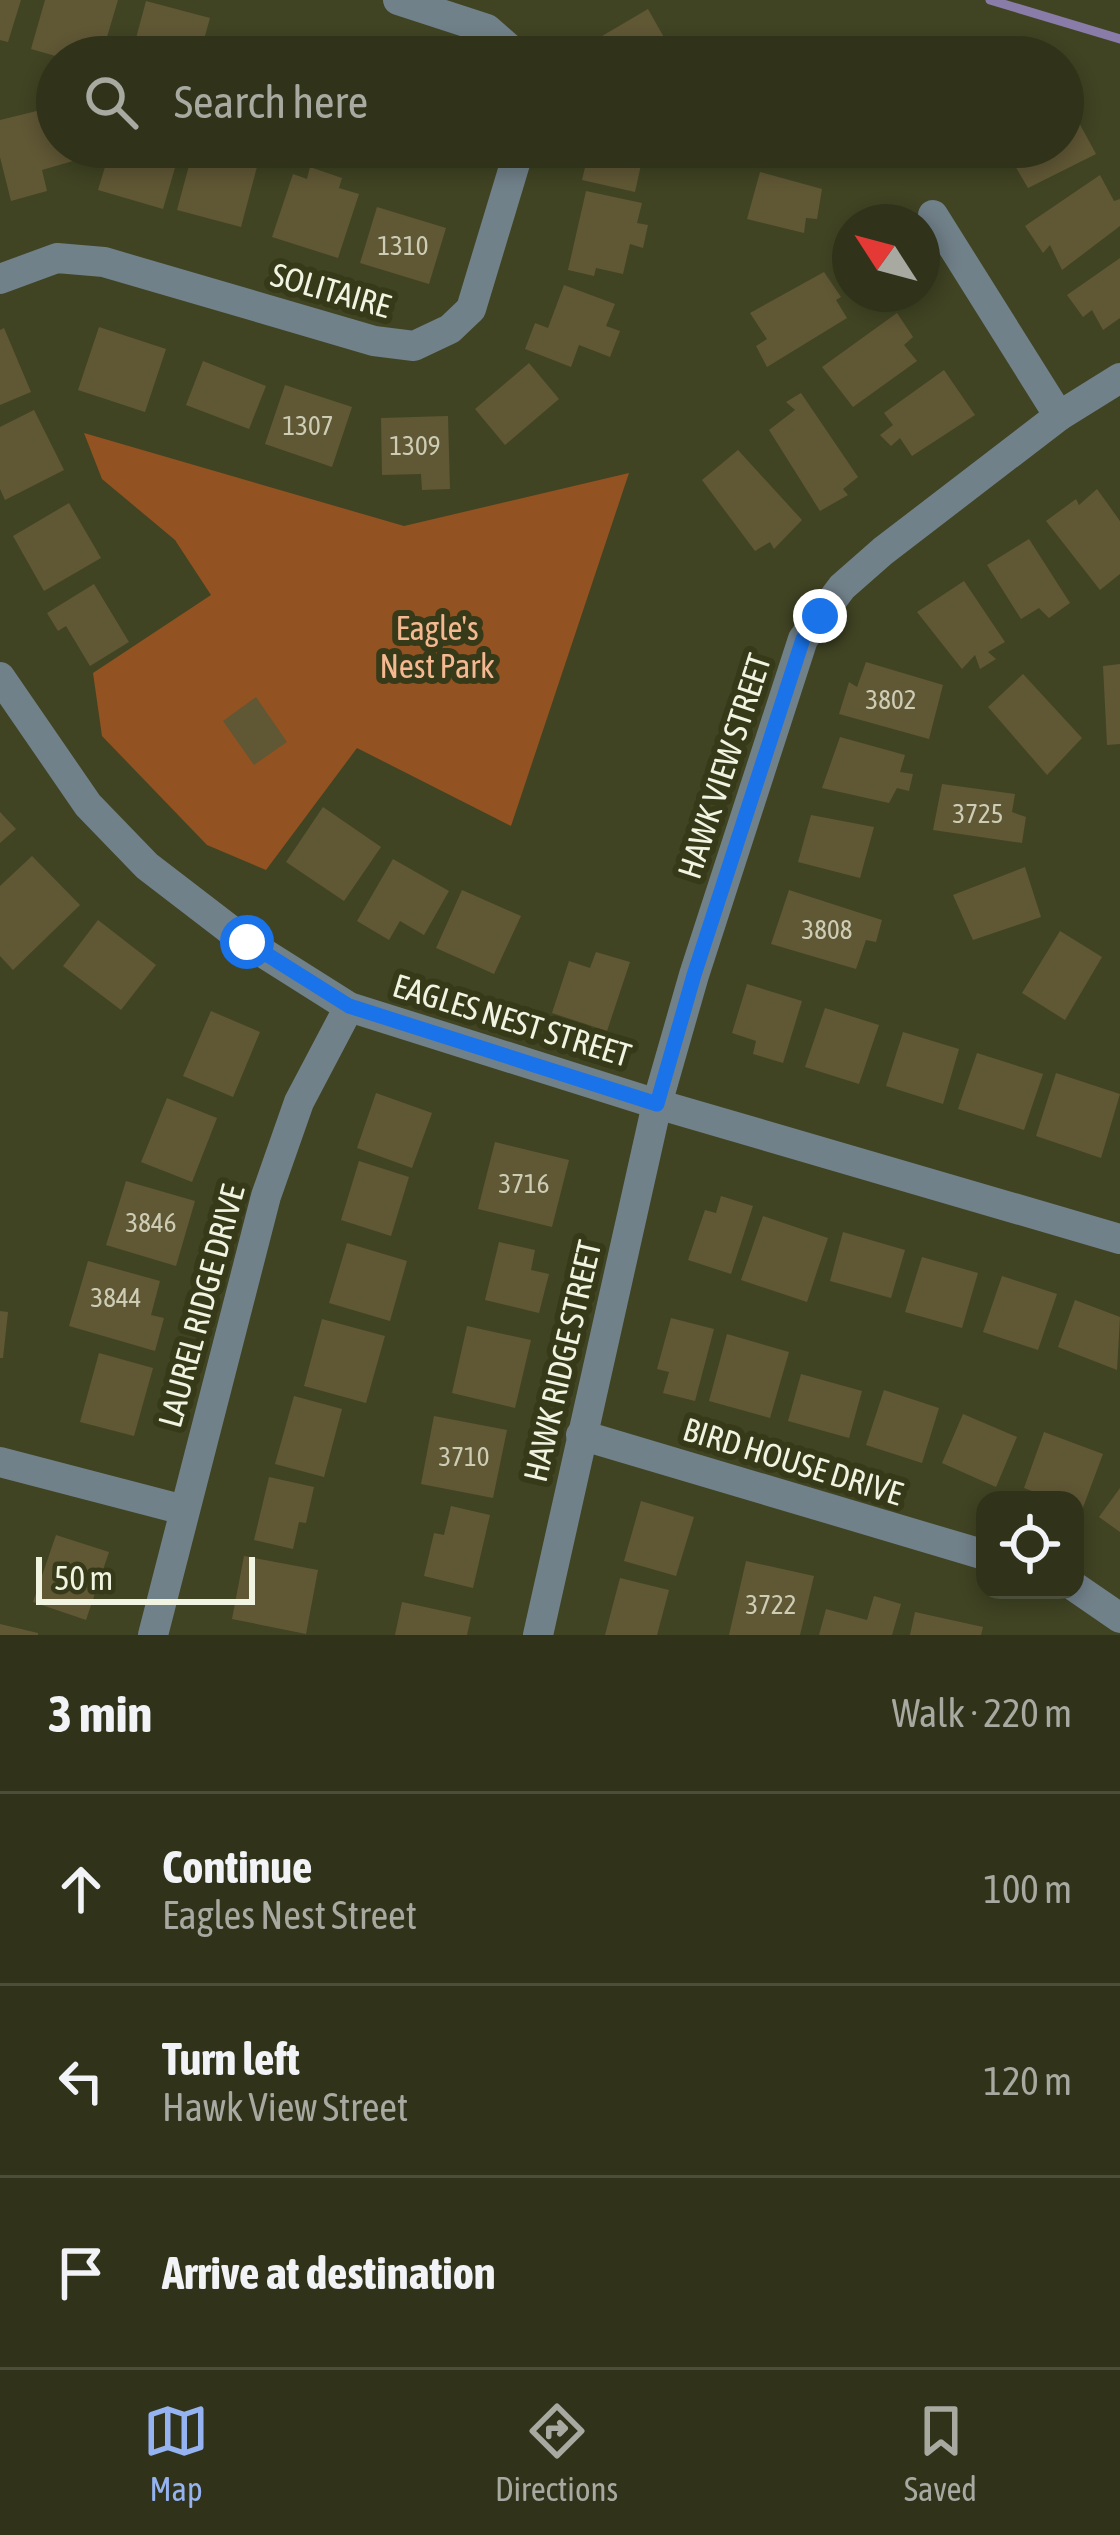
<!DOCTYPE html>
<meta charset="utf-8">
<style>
body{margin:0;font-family:"Asap Condensed",sans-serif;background:#383b23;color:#f1f3f6}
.controls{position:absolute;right:36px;bottom:36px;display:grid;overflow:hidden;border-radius:24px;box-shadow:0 6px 18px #0003}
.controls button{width:108px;height:108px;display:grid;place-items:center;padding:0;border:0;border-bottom:3px solid #4b4e39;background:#30331a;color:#f1f3f6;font:60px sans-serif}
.compass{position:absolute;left:832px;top:204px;width:108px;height:108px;border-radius:50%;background:#30331a;box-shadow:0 6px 18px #0003;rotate:306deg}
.scale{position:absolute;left:36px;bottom:30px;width:219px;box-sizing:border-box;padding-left:12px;border:6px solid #f1f4e1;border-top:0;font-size:33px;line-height:42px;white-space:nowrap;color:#f1f4e1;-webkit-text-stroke:9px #363a19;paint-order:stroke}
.stop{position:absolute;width:36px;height:36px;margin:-27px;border:9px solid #1a73e8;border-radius:50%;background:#fff}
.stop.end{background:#1a73e8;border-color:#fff;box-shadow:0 3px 12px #0008}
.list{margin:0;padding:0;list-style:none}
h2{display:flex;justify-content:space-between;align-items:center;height:156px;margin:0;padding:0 48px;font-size:51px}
h2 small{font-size:39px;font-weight:400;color:#a8aaa2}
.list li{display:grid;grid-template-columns:78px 1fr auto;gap:36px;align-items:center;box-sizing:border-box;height:192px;padding:0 48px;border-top:3px solid #4b4e39}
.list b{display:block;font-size:45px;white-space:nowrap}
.list p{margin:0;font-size:39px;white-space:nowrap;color:#a8aaa2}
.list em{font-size:39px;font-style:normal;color:#a8aaa2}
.icon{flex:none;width:66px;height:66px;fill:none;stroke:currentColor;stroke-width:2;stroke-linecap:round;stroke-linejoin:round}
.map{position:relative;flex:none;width:1120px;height:1635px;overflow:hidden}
.search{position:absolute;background:#30331a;box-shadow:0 6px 18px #0003;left:36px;right:36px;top:36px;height:132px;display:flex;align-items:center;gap:30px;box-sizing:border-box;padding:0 42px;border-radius:66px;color:#a8aaa2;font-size:45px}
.sheet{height:732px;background:#30331a}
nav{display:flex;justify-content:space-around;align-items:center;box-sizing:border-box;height:168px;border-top:3px solid #4b4e39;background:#30331a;font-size:33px;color:#a8aaa2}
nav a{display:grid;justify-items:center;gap:6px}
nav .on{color:#95b2f1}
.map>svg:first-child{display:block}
.green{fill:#935221}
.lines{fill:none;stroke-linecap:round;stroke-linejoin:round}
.stream{stroke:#897ca8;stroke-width:9}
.building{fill:#605735}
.minor{stroke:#71818a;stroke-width:30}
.route{stroke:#1a73e8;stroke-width:15}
.labels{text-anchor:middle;stroke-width:12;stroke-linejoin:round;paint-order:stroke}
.number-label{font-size:27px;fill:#cdcdb6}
.street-label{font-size:33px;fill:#f1f4e1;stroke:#363a19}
.park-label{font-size:33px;fill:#f5b992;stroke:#363a19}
</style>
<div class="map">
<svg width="1120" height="1635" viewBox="0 0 1120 1635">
<rect width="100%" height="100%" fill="#404423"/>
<path class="green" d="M84,433L404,526L629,473L511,826L357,748L266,870L207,845L102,736L93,673L211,595L175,540L102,479Z"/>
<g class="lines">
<path class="stream" d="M990,0L1120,39"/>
</g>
<g class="building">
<path d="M0,0H21L8,42L0,40Z"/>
<path d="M45,0H118L101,57H59L31,49Z"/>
<path d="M146,1L210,18L199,57H131Z"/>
<path d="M648,9L675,57H617L613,50L605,54L597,39Z"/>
<path d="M238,39L289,53L288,57H233Z"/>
<path d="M841,40L849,57H812Z"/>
<path d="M921,41L969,49V57H919Z"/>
<path d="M57,106V147H69L73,161L42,170L47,191L11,201L0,157V120Z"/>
<path d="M1071,108L1096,154L1028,188L1004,147H1063V113Z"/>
<path d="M111,147H181L163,209L98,190Z"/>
<path d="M194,147L258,163L241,227L177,210Z"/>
<path d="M600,147H645L635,192L582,180L588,155L597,157Z"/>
<path d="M310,167L342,178L339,188L359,194L338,258L272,237L293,174L307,179Z"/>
<path d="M760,172L822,189L817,219L806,218L804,233L747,219Z"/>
<path d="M1100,175L1114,201L1120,199V226L1062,270L1050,245L1043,253L1025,226Z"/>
<path d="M586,191L642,203L637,223L648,225L643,248L630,244L623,274L596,268L594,276L568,270Z"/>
<path d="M377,207L446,228L429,284L360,263Z"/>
<path d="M1120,258V318L1103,330L1092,310L1083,317L1067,295Z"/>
<path d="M824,272L841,297L836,300L847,318L767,367L756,346L767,339L750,313Z"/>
<path d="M564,285L615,304L606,326L620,331L610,357L579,345L571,367L525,349L535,323L548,328Z"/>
<path d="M897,313L913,337L904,345L917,361L853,407L822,367Z"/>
<path d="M99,327L166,349L145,412L78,390Z"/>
<path d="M4,328L31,392L0,405V330Z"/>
<path d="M203,361L266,386L249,429L186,405Z"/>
<path d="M529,363L559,399L505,445L475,409Z"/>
<path d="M944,370L975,415L912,456L900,438L891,446L880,435L893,425L884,413Z"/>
<path d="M285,385L352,407L332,467L265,444Z"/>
<path d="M801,393L858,477L843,489L848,495L820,511L769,430L795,410L786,402Z"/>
<path d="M34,410L64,470L5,500L0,489V427Z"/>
<path d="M448,416L450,489L422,490L421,474L382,475L381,418Z"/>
<path d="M738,450L802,520L774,549L770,542L755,551L702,480Z"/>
<path d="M1097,489L1120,521V574L1100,590L1046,521L1076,499L1079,505Z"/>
<path d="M69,503L101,558L44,591L13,536Z"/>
<path d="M1029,539L1070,603L1049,618L1039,608L1021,619L987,565Z"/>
<path d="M964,581L1005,642L988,652L996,659L980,669L975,655L962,669L917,612Z"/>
<path d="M94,584L129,642L90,666L66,626L58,631L47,613Z"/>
<path d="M866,662L943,685L929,739L839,714L849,682L857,687Z"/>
<path d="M1120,664V744L1107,745L1103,666Z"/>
<path d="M1023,674L1082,738L1047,775L988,707Z"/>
<path d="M256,697L287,742L254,765L223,721Z"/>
<path d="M840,737L905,755L900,772L913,774L909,791L897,788L889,803L822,788Z"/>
<path d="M942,784L1015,794L1012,812L1026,817L1022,843L933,830Z"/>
<path d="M323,807L381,847L344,901L286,862Z"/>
<path d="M0,812L16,829L0,843Z"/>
<path d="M811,815L874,827L860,878L798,862Z"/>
<path d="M32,856L80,905L13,970L0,956V886Z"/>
<path d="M393,859L449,891L424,935L400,921L389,940L357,921Z"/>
<path d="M1025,867L1041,917L973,940L953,895Z"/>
<path d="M462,890L521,916L494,974L436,948Z"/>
<path d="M789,890L882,920L876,942L866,940L856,969L771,944Z"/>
<path d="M98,920L156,965L121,1010L63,966Z"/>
<path d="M1060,931L1102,957L1065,1020L1022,993Z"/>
<path d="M596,952L630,962L607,1031L552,1013L569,961L590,968Z"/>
<path d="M747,984L802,1001L783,1063L753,1054L756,1041L732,1033Z"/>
<path d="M825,1008L879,1025L859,1084L805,1067Z"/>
<path d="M211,1011L260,1032L233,1097L183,1076Z"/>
<path d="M903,1032L959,1049L943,1104L886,1086Z"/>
<path d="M977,1053L1043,1074L1024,1130L958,1109Z"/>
<path d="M1056,1073L1120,1094L1101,1158L1036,1136Z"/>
<path d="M376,1093L432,1113L412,1168L357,1148Z"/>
<path d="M167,1098L217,1118L192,1182L141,1162Z"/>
<path d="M495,1142L569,1160L552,1227L478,1209Z"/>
<path d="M359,1161L409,1177L391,1236L341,1220Z"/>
<path d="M126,1181L195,1201L176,1266L106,1245Z"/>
<path d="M721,1196L753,1206L731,1274L688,1260L705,1210L716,1213Z"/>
<path d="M763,1216L828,1238L807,1302L741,1280Z"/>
<path d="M843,1232L905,1250L891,1298L830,1281Z"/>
<path d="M499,1242L535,1250L531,1270L549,1274L539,1313L485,1300Z"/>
<path d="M347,1243L407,1261L390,1321L329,1303Z"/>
<path d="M922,1257L978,1273L962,1328L905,1312Z"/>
<path d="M88,1261L160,1281L151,1315L164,1318L155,1351L69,1326Z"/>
<path d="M1002,1276L1057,1294L1038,1350L983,1332Z"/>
<path d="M1075,1300L1120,1317L1117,1370L1058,1347Z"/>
<path d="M0,1311L8,1312L3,1358H0Z"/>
<path d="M671,1318L714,1329L695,1401L663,1393L669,1372L657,1369Z"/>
<path d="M322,1319L385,1336L366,1403L304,1386Z"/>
<path d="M467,1326L531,1340L515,1408L452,1393Z"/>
<path d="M727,1334L789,1352L770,1418L709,1401Z"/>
<path d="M99,1353L153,1368L134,1436L80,1422Z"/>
<path d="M801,1374L862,1391L849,1438L788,1421Z"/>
<path d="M884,1390L939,1408L922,1463L866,1445Z"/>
<path d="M294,1396L342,1409L324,1477L275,1464Z"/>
<path d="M963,1414L1017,1437L996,1487L942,1463Z"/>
<path d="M434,1416L507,1430L493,1498L421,1484Z"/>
<path d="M1044,1432L1103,1454L1082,1510L1075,1507V1500H1055L1024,1488Z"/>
<path d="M269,1477L314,1487L306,1523L299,1522L293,1549L254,1540Z"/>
<path d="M1120,1488V1532L1099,1517Z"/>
<path d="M641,1501L694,1517L676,1576L624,1561Z"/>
<path d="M451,1506L490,1515L473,1588L424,1576L434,1533L444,1535Z"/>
<path d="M56,1535L109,1552L86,1620L33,1602Z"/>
<path d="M244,1556L318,1570L306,1634L232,1619Z"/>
<path d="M746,1561L814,1576L800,1635H729Z"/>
<path d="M620,1578L669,1590L657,1635H605Z"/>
<path d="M874,1596L901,1604L892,1635H819L826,1609L867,1620Z"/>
<path d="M402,1602L471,1617L467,1635H395Z"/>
<path d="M915,1612L983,1627L981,1635H910Z"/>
<path d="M0,1624L38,1633V1635H0Z"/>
</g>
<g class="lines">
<g class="minor">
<path d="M398,0L487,29L519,57"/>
<path d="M933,215L1059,416"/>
<path d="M0,279L57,258L104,262L374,341L414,346L450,329L471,309L520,147"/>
<path d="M0,677L88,805L147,866L246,942L349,1007L657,1104L1120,1239"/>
<path d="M581,1435L985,1555"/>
<path d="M0,1462L184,1510"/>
<path d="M1075,1587L1120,1618"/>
<path d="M153,1635L266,1196L299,1102L349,1007"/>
<path d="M538,1635L657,1104L694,975L803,639L842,587L883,551L1059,416L1120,378"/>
</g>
</g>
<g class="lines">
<path class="route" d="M247,942L349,1006L657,1104L694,975L803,639L820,616"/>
</g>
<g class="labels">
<g class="number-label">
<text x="403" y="255">1310</text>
<text x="308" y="435">1307</text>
<text x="415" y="455">1309</text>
<text x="891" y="709">3802</text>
<text x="978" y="823">3725</text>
<text x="827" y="939">3808</text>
<text x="524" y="1193">3716</text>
<text x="151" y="1232">3846</text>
<text x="116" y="1307">3844</text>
<text x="464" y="1466">3710</text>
<text x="771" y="1614">3722</text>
</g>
<g class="street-label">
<text transform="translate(331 290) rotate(16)" y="12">SOLITAIRE</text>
<text transform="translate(724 766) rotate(-72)" y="12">HAWK VIEW STREET</text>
<text transform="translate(512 1020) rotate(17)" y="12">EAGLES NEST STREET</text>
<text transform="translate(201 1306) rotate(-75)" y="12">LAUREL RIDGE DRIVE</text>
<text transform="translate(562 1361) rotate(-77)" y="12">HAWK RIDGE STREET</text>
<text transform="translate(793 1461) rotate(17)" y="12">BIRD HOUSE DRIVE</text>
</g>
<g class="park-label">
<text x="437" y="640">Eagle's<tspan x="437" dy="38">Nest Park</tspan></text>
</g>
</g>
</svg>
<div class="controls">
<button><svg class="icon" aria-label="locate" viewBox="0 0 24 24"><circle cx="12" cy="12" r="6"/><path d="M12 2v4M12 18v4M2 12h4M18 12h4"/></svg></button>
</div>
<svg class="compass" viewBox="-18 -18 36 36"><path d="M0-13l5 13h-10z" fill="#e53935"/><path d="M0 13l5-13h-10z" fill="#a8aaa2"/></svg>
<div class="scale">50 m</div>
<div class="stop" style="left:247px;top:942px"></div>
<div class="stop end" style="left:820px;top:616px"></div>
<div class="search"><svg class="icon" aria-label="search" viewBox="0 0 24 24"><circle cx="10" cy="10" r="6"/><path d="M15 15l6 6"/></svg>Search here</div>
</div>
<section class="sheet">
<h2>3 min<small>Walk · 220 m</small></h2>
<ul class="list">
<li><svg class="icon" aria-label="ahead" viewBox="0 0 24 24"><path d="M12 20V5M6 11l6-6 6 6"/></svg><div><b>Continue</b><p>Eagles Nest Street</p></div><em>100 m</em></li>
<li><svg class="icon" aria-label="left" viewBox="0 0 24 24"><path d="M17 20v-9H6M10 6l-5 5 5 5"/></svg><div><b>Turn left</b><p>Hawk View Street</p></div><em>120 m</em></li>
<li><svg class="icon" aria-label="arrive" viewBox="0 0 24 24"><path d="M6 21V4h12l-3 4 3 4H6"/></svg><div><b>Arrive at destination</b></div></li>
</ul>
</section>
<nav>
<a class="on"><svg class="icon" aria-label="map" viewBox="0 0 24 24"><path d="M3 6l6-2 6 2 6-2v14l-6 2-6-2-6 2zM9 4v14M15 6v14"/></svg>Map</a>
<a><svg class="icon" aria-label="directions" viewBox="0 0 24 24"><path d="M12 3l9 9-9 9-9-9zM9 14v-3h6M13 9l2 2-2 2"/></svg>Directions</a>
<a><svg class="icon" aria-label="saved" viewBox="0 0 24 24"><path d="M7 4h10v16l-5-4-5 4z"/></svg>Saved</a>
</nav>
